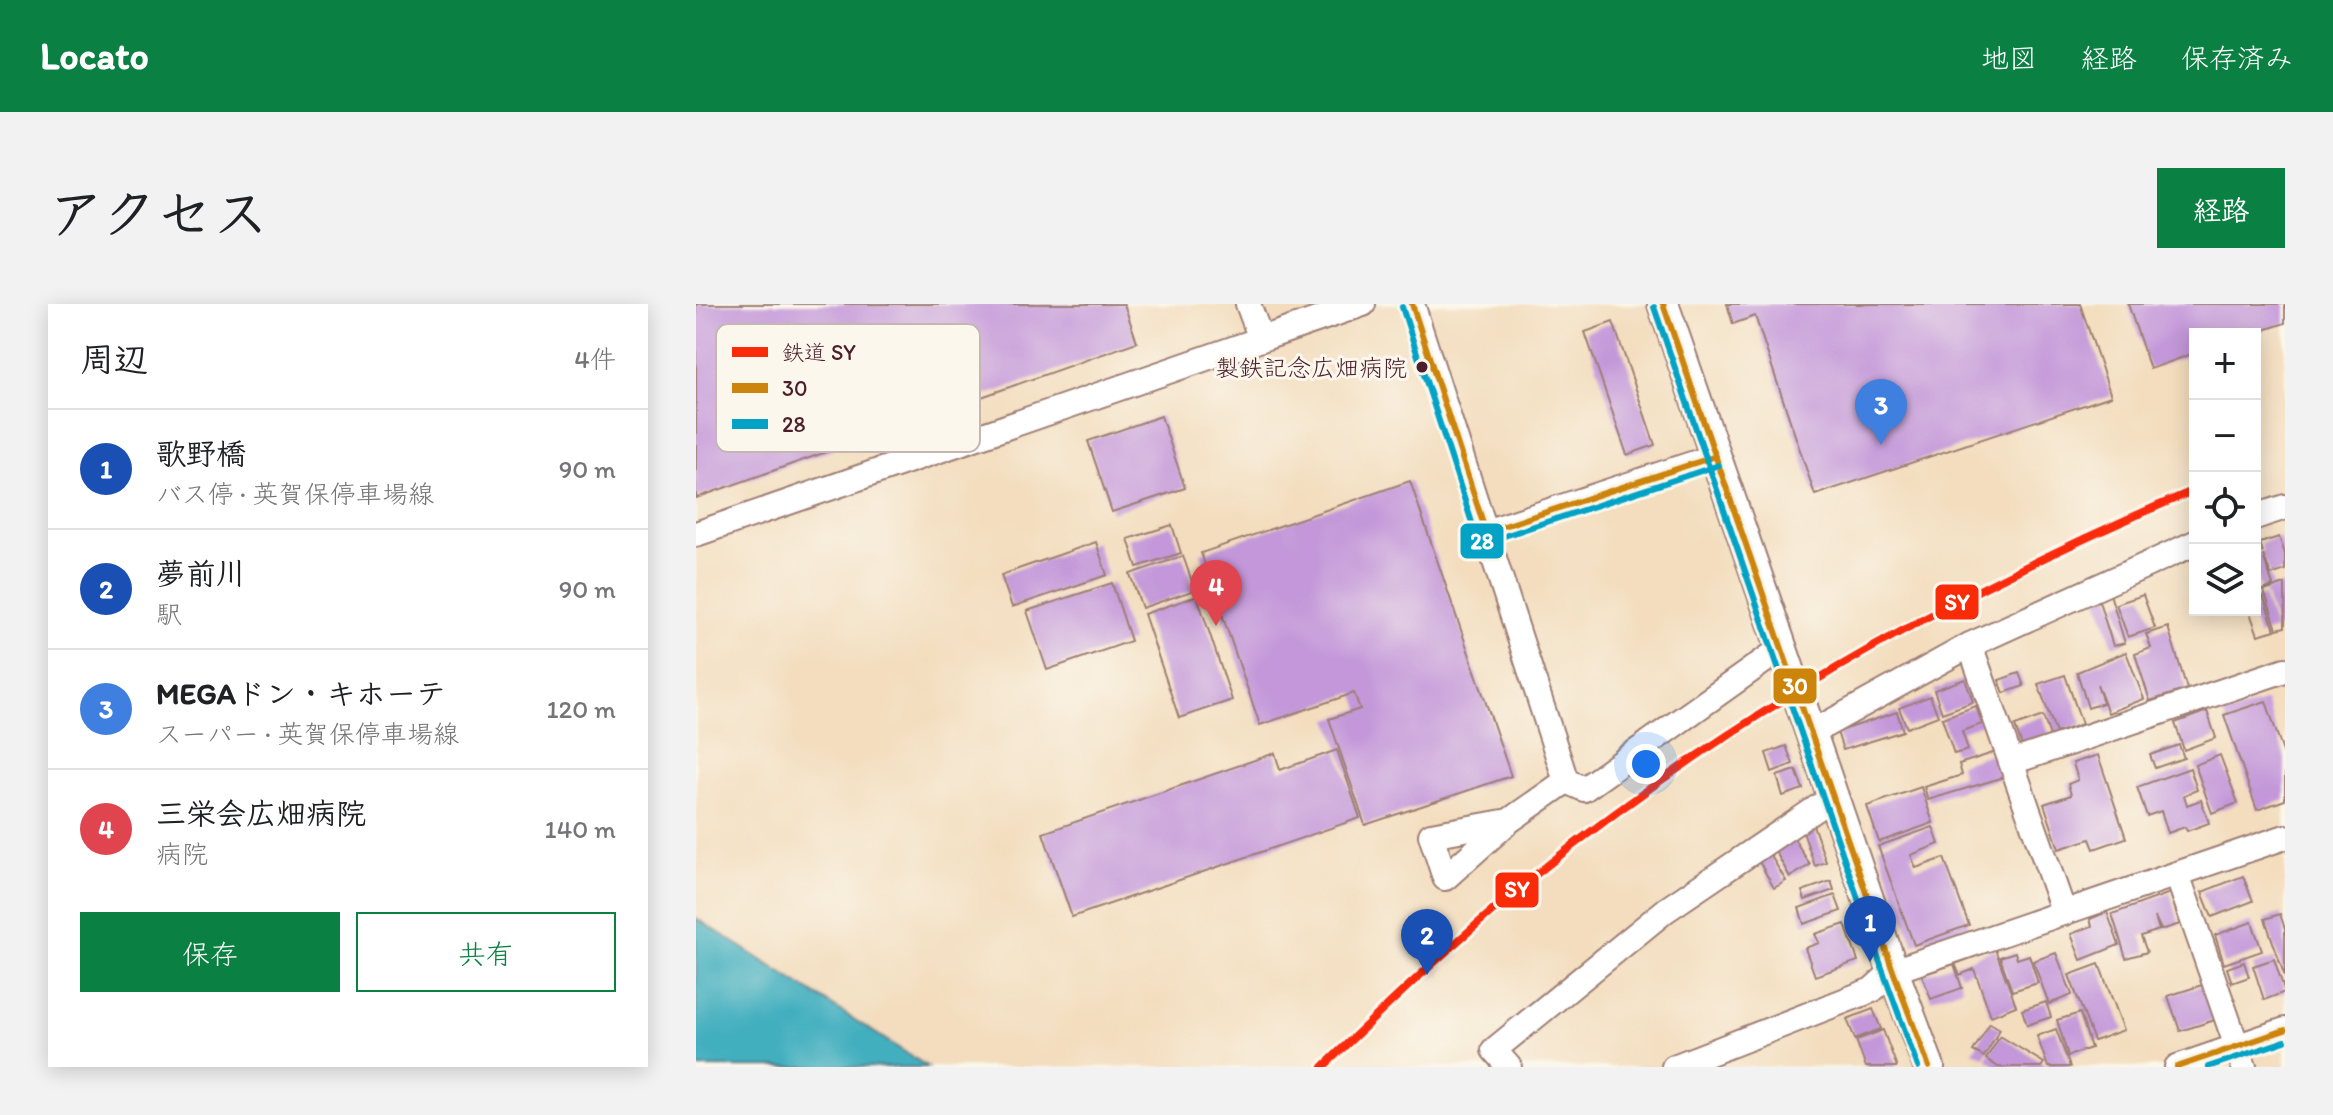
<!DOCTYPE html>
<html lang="ja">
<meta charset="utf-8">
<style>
body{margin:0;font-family:Itim,"Klee One",sans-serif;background:#f2f2f2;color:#202124}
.controls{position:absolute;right:24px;top:24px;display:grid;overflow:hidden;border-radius:0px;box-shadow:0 4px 20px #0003}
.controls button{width:72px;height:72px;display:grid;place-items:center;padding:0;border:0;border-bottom:2px solid #e0e0e0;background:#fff;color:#202124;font:40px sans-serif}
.you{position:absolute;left:950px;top:460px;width:28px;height:28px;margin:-20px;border:6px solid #fff;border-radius:50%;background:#1a73e8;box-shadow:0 0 0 12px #1a73e833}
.badge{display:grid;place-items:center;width:52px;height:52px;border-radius:50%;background:#0b8043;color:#fff;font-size:26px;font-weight:700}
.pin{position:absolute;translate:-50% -66px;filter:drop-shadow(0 2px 4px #0008)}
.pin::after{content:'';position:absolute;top:42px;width:28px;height:24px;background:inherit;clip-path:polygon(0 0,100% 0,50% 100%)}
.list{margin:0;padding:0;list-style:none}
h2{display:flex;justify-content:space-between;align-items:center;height:104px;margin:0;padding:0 32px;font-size:34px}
h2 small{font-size:26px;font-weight:400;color:#757577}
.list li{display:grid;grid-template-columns:52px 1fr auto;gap:24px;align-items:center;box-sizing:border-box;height:120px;padding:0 32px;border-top:2px solid #e0e0e0}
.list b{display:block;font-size:30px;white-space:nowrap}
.list p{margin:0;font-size:26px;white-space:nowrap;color:#757577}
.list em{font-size:26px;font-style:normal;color:#757577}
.actions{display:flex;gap:16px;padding:24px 32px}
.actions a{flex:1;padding:18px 0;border:2px solid #0b8043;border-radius:0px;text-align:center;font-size:28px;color:#0b8043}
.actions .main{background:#0b8043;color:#fff}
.icon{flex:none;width:44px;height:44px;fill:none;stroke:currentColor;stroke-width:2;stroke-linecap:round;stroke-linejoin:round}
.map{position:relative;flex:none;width:1589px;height:763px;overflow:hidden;border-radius:0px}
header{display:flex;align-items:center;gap:48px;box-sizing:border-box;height:112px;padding:0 40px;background:#0b8043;color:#fff}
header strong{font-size:38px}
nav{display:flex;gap:44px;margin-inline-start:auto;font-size:28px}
.intro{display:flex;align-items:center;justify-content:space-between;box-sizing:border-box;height:192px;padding:0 48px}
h1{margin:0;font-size:56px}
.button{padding:20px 36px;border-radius:0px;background:#0b8043;color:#fff;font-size:28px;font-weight:700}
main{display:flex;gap:48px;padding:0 48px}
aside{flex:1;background:#fff;border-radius:0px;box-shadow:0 4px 20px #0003}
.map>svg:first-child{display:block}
.water{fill:#42afbf;stroke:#466775;stroke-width:2}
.building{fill:#c397d9}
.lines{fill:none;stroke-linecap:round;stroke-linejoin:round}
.minor-casing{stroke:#9e7e74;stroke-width:28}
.major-casing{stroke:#9e7e74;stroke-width:34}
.minor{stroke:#fff;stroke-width:24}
.major{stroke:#fff;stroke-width:30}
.bus-1-casing{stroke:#fbf7ec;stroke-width:12}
.bus-2-casing{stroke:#fbf7ec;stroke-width:12}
.bus-1{stroke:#cc840b;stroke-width:6}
.bus-2{stroke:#04a2c6;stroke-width:6}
.rail-1-casing{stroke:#fbf7ec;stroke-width:14}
.rail-1{stroke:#fa2b08;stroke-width:8}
.bus-dot{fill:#4a1f2b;stroke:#fbf7ec;stroke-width:3}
.labels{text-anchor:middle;stroke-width:6;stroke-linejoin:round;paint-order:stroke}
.bus-label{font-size:24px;fill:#4a1f2b;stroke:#fbf7ec;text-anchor:end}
.key{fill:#fbf7ec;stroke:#c6b6b2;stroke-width:2}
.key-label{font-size:22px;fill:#4a1f2b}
.line-badge{stroke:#fbf7ec;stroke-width:3}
.badge-label{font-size:22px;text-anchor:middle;font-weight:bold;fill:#fff}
</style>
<header>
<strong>Locato</strong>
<nav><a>地図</a><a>経路</a><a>保存済み</a></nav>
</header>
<div class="intro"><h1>アクセス</h1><a class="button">経路</a></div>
<main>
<aside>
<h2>周辺<small>4件</small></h2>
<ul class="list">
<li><span class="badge" style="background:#1a4fb4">1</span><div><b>歌野橋</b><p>バス停 · 英賀保停車場線</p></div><em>90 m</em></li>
<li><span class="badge" style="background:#1a4fb4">2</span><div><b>夢前川</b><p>駅</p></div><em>90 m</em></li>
<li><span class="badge" style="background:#3f7fe0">3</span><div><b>MEGAドン・キホーテ</b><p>スーパー · 英賀保停車場線</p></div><em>120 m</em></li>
<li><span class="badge" style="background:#e0444e">4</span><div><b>三栄会広畑病院</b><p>病院</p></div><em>140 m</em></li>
</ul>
<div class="actions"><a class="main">保存</a><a>共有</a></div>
</aside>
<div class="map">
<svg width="1589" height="763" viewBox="0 0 1589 763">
<rect width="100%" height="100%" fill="#fbf7ec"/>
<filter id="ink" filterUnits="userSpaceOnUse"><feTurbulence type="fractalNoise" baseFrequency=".0125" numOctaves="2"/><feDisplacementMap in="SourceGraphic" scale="16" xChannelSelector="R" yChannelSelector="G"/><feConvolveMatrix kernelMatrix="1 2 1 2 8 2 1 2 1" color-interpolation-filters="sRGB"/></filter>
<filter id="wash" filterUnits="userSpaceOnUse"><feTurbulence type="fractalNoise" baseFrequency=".006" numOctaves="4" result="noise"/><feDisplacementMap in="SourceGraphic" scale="32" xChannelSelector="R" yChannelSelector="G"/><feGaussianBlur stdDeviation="1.8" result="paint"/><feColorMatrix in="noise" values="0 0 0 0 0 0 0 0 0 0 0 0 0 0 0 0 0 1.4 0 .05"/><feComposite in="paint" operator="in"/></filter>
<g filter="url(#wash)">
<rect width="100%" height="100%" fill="#f3ddbe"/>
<path class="water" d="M0,614L232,763H0Z"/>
<g id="blocks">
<g class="building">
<path d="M0,0H428L441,38L0,194Z"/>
<path d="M1031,0H1384L1415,92L1119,191L1059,12L1037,20Z"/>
<path d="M1432,0H1589V19L1556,30H1499V49L1454,65Z"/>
<path d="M917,18L959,141L931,151L889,28Z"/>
<path d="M465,112L489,184L416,208L392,137Z"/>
<path d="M714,177L815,472L669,521L633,415L664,405L658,389L564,421L505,249Z"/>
<path d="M476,221L485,249L441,263L432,235Z"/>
<path d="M1583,233L1589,250V266L1575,271L1567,251L1577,282L1565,287L1559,268V250L1567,248L1564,239Z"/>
<path d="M400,238L411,271L316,303L305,271Z"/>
<path d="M487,252L499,286L446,304L434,270Z"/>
<path d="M416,279L435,337L351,366L331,307Z"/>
<path d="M1589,280V323L1581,325L1568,287Z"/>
<path d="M1414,290L1429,339L1417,342L1402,294Z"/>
<path d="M1447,291L1459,324L1432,333L1420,300Z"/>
<path d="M501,292L536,396L483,414L448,310Z"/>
<path d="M1567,292L1579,326L1562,331L1553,306H1559V295Z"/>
<path d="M1472,323L1491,385L1454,397L1439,350L1455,344L1450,330Z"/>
<path d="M1430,348L1448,395L1412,409L1401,380L1407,399L1392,404L1381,368Z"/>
<path d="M1323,369L1328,382L1308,389L1303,376Z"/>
<path d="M1369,371L1386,420L1360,429L1342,380Z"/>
<path d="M1269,375L1277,398L1246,409L1238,386Z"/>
<path d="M1234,392L1242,412L1211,424L1203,404Z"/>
<path d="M1570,397L1589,454V496L1561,506L1528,411Z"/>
<path d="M1280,402L1286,420L1266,427L1272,446L1258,450L1246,414Z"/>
<path d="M1511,407L1520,434L1488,446L1479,419Z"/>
<path d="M1201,408L1207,427L1147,446L1141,428Z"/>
<path d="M1347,412L1354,432L1326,442L1319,422Z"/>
<path d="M1483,441L1488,454L1459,464L1454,451Z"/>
<path d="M1090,442L1097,460L1076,468L1070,449Z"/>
<path d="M641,446L664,514L376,613L347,529L579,449L584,466Z"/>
<path d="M1300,448L1308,473L1232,496L1228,483L1266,471L1263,460Z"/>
<path d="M1402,451L1430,534L1398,545L1394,535L1363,545L1348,500L1375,491L1372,480L1382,476L1377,459Z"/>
<path d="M1524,451L1542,499L1516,509L1499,461Z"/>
<path d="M1494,464L1501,486L1488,491L1491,501L1505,496L1513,519L1491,527L1489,523L1472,529L1465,507L1451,512L1441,483Z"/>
<path d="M1100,466L1107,485L1087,492L1081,472Z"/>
<path d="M1225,483L1237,519L1183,538L1171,502Z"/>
<path d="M1117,521L1130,558L1119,562L1106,525Z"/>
<path d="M1237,523L1243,540L1215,551L1220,564L1248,554L1273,621L1218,641L1182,542Z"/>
<path d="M1096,531L1114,561L1094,573L1077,543Z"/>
<path d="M1072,547L1090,577L1078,584L1061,554Z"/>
<path d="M1547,572L1557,597L1516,613L1506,588Z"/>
<path d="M1135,577L1138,586L1109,596L1106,587Z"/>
<path d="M1474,589L1484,620L1465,626L1459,613L1463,626L1445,632L1451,648L1430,654L1416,610Z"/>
<path d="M1139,591L1145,607L1108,620L1103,604Z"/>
<path d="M1411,608L1423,641L1385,656L1375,630L1396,622L1394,615Z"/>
<path d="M1584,610L1589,625V673L1569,615Z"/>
<path d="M1556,618L1566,647L1528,660L1519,631Z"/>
<path d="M1149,620L1162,657L1119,672L1109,644L1123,639L1119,630Z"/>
<path d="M1299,645L1320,702L1295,712L1278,665L1264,671L1259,660Z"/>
<path d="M1319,648L1321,655L1333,651L1342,679L1316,687L1304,653Z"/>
<path d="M1360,649L1376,691L1353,700L1337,657Z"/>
<path d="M1578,655L1589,688L1568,696L1557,662Z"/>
<path d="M1548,658L1553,673L1536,679L1531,664Z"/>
<path d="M1258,660L1266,684L1235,695L1226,671Z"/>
<path d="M1403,660L1428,726L1398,737L1373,671Z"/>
<path d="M1506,681L1519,716L1484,727L1472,692Z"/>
<path d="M1350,698L1355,713L1331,721L1326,706Z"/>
<path d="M1177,705L1185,725L1159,735L1151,715Z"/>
<path d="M1384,709L1395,744L1372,752L1361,716Z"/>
<path d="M1294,719L1304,725L1288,753L1277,747Z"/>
<path d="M1360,725L1374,763H1352L1341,732Z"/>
<path d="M1187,726L1201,763H1170L1160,736Z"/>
<path d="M1304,732L1348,759L1345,763H1302L1290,755Z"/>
</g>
</g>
</g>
<g filter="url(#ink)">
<use href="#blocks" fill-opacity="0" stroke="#9e7e74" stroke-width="2"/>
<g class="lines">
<g class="minor-casing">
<g id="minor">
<path d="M552,0L565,35"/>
<path d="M716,0L870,477L888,485L1086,344"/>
<path d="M1559,213L1589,203"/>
<path d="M790,228L1020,152"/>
<path d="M0,230L667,0"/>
<path d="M1274,341L1368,609"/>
<path d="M1115,429L1274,341L1499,239"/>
<path d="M1316,458L1589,366"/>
<path d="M813,517L749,574L735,531L813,517L870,477"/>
<path d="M1481,570L1548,763"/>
<path d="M813,763L798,746L970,606L1137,493"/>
<path d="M978,763L1176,686L1197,667L1589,533"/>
<path d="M1481,763L1589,726"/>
</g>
</g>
<g class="major-casing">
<path id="major" d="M967,0L1197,667L1233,763"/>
</g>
<use href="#minor" class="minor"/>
<use href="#major" class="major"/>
<g class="bus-1-casing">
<g id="bus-1">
<path d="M716,0L790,228"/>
<path d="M967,0L1197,667L1233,763"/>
<path d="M790,228L1020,152"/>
<path d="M1481,763L1589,726"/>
</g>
</g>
<g class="bus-2-casing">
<g id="bus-2">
<path d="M706,3L780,231L785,237H793L1023,161"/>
<path d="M958,3L1188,670L1222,763"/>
<path d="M1512,763L1589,737"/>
</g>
</g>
<use href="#bus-1" class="bus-1"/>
<use href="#bus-2" class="bus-2"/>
<g class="rail-1-casing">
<path id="rail-1" d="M627,763C695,697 764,632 838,572C1037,411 1263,285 1499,186"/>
</g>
<use href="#rail-1" class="rail-1"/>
</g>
</g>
<circle class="bus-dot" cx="726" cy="63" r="7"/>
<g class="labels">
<g class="bus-label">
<text x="711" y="72">製鉄記念広畑病院</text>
</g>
</g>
<rect x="20" y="20" width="264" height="128" rx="12" class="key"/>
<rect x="36" y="43" width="36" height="10" fill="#fa2b08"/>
<rect x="36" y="79" width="36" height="10" fill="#cc840b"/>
<rect x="36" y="115" width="36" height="10" fill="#04a2c6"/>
<g class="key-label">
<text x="86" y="56">鉄道 SY</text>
<text x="86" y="92">30</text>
<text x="86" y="128">28</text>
</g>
<g class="line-badge">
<rect x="763" y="218" width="46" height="38" rx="8" fill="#04a2c6"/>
<rect x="1238" y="279" width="46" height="38" rx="8" fill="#fa2b08"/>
<rect x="1076" y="363" width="46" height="38" rx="8" fill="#cc840b"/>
<rect x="798" y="567" width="46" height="38" rx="8" fill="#fa2b08"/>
</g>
<g class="badge-label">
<text x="786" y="245">28</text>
<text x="1261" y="306">SY</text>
<text x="1099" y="390">30</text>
<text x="821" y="593">SY</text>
</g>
</svg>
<div class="controls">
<button>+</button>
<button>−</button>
<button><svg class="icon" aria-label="locate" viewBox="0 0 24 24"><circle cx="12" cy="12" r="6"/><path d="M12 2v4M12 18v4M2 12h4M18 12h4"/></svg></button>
<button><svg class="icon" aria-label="layers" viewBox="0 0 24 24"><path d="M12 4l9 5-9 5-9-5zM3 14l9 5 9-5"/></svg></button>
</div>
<div class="you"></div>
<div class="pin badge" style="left:1174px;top:658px;background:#1a4fb4">1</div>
<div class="pin badge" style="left:731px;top:671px;background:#1a4fb4">2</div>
<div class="pin badge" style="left:1185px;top:141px;background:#3f7fe0">3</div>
<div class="pin badge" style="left:520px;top:322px;background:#e0444e">4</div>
</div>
</main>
